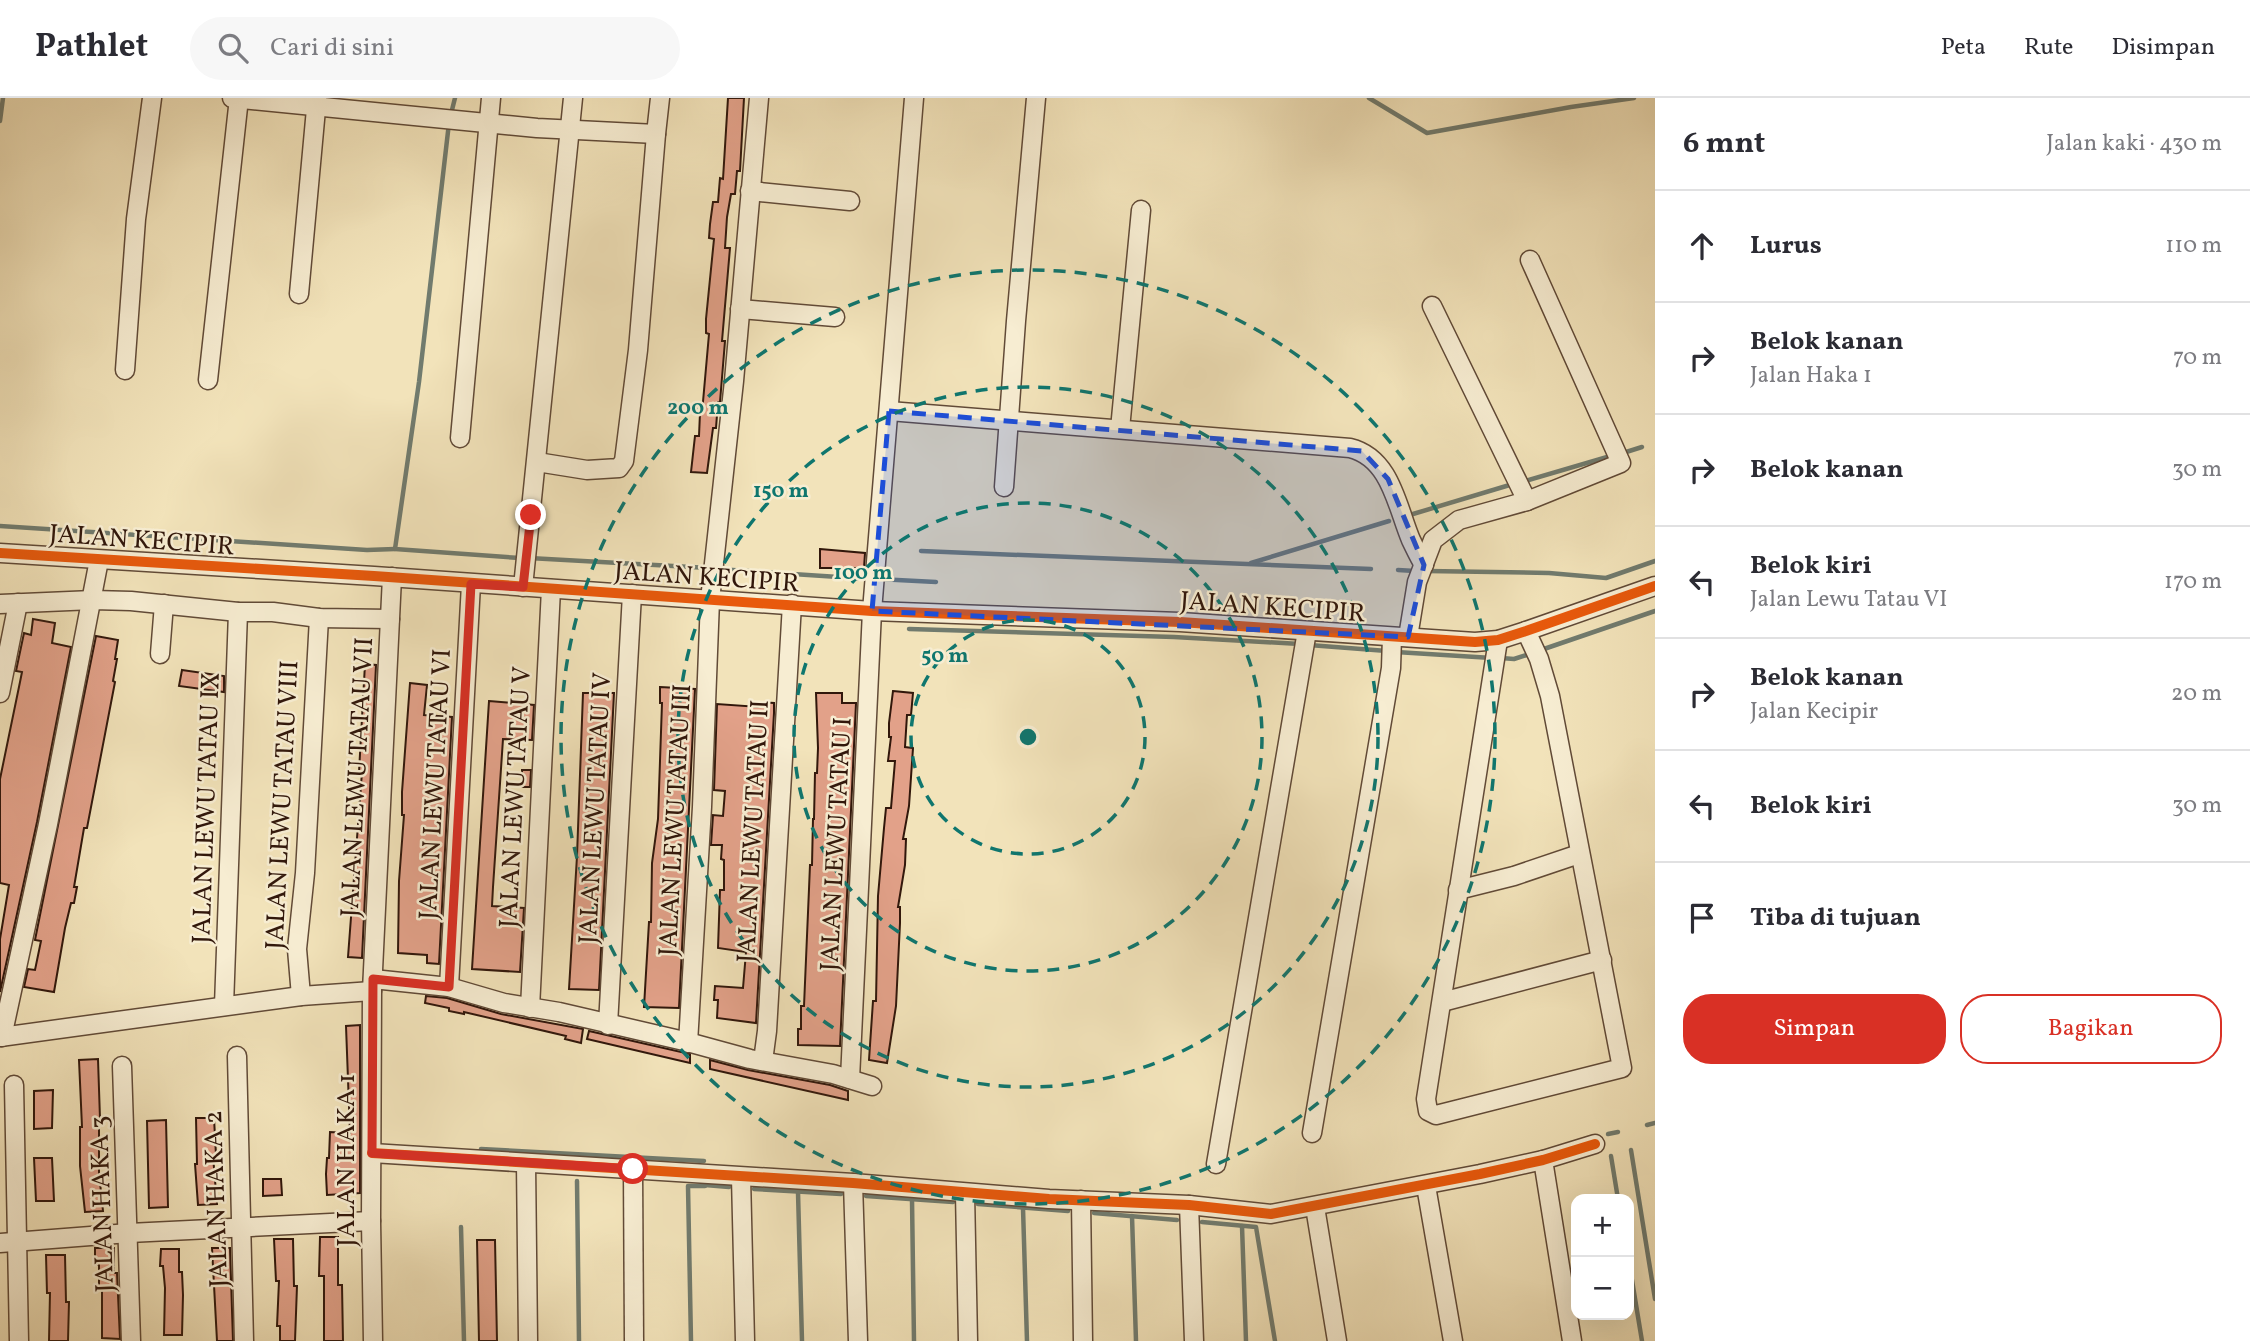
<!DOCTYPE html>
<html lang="id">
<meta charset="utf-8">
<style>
body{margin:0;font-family:Vollkorn,serif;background:#f7f7f7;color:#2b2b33}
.controls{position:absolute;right:21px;bottom:21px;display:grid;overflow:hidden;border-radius:14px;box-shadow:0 7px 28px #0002}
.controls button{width:63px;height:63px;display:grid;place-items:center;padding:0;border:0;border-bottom:2px solid #e1e1e2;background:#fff;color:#2b2b33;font:35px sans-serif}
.stop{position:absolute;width:21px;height:21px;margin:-16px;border:5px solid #d93025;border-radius:50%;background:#fff}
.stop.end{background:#d93025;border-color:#fff;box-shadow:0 2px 7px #0008}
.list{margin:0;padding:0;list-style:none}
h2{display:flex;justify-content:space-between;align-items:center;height:91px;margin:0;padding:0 28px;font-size:30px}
h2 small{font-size:23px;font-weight:400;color:#7c7c81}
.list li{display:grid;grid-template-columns:46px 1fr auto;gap:21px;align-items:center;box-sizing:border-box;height:112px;padding:0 28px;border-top:2px solid #e1e1e2}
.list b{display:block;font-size:26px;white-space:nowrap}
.list p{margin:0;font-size:23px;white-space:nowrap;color:#7c7c81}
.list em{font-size:23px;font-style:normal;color:#7c7c81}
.actions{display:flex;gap:14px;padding:21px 28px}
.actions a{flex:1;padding:16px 0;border:2px solid #d93025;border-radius:28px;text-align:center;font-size:24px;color:#d93025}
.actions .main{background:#d93025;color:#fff}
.icon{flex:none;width:38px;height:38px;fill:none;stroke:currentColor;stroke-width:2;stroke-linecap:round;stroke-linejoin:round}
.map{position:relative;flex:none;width:1655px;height:1243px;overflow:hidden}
header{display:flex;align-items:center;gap:42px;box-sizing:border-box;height:98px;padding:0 35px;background:#fff;border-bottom:2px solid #e1e1e2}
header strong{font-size:33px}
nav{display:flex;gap:38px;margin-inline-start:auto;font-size:24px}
.search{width:490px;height:63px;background:#f7f7f7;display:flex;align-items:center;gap:18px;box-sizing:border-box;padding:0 24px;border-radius:38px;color:#7c7c81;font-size:26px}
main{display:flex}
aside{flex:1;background:#fff}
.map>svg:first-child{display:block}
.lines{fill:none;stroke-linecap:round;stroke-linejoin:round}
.stream{stroke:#717b6e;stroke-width:4.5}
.building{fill:#e2a189;stroke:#31170b;stroke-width:2}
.minor-casing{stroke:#614a37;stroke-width:21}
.minor{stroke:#f7edd2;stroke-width:18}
.cycleway-casing{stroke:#f7edd2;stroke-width:15}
.cycleway{stroke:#e8590c;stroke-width:10}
.route{stroke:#d93025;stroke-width:9}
.marked{fill:#1d4ed8;fill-opacity:0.2;stroke:#1d4ed8;stroke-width:5;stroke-dasharray:14 9;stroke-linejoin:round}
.ring{fill:none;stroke:#0f766e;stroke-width:3.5;stroke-dasharray:12 9}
.labels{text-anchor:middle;stroke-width:5;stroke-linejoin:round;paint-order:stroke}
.street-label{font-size:26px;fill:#31170b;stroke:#f7edd2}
.centre{fill:#0f766e;stroke:#f7edd2;stroke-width:3.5}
.ring-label{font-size:21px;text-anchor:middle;font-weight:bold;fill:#0f766e;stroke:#f7edd2;stroke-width:5;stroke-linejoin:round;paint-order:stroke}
</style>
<header>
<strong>Pathlet</strong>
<div class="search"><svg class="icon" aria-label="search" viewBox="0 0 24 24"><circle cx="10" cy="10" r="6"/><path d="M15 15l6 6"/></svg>Cari di sini</div>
<nav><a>Peta</a><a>Rute</a><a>Disimpan</a></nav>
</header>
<main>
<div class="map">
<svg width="1655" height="1243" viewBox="0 0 1655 1243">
<rect width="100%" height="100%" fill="#f2e3ba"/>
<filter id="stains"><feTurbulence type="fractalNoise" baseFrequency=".00286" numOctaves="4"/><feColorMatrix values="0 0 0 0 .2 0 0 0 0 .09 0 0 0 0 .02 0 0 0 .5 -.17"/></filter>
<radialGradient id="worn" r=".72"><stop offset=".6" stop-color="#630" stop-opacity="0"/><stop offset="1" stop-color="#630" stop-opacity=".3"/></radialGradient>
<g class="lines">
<g class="stream">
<path d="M1369,0L1427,35L1571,9L1634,0"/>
<path d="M451,16L455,0"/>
<path d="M0,23L3,0"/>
<path d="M449,25L419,284L395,451L520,460"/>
<path d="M1623,355L1642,349"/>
<path d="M1522,384L1614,357"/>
<path d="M1413,416L1513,386"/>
<path d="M0,428L367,452L395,451"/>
<path d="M921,453L1371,471"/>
<path d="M529,460L709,470"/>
<path d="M1251,465L1389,423"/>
<path d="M717,471L869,481"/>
<path d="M1398,472L1415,473"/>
<path d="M1427,473L1549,475L1606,480L1655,463"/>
<path d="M878,481L936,484"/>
<path d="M909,531L1174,539L1300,546"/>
<path d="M1309,547L1387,553"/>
<path d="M1541,552L1655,513"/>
<path d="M1396,554L1492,560"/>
<path d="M1501,560L1514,561L1533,555"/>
<path d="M1647,1027L1655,1025"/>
<path d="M1608,1036L1618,1034"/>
<path d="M481,1051L704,1063"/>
<path d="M1631,1052L1655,1201"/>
<path d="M1611,1058L1618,1101"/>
<path d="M577,1083L579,1243"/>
<path d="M705,1087L729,1089"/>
<path d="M754,1091L841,1096"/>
<path d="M798,1094L802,1243"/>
<path d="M866,1098L953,1104"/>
<path d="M912,1101L914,1243"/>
<path d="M978,1106L1068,1113"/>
<path d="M1023,1110L1027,1243"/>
<path d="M1094,1115L1177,1122"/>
<path d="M1132,1118L1136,1243"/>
<path d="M1202,1124L1256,1129L1275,1243"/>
<path d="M1242,1128L1246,1243"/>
<path d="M461,1129L464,1243"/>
<path d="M1629,1164L1642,1243"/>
<path d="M691,1243L688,1088H705"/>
</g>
</g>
<g class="building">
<path d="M728,0H744L740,73H737L735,96H731L727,119L725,150H730L722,243H725L720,304H718L716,330H713L707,375L691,374L695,338H699L700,315H702L709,236L706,235V221L714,141L709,140L710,126L713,104H718L720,80L723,81Z"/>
<path d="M820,451L865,455L864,470H820Z"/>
<path d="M33,521L55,525L52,545L71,549L37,724L0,894V841L9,787L0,785V681L20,584L22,574L16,573L24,535L31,537Z"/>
<path d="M96,538L118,542L115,561H117L113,583L115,584L87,730H84L74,789H77L74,805H71L65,830L54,894L24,889L28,871L35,872L41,843L35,842Z"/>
<path d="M365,566L376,567L362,860L348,859L362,674H359Z"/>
<path d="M182,572L224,578V594L179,588Z"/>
<path d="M410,585L427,587L424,617L452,619L439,866L427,865V857L398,855L399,783L404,717H402V694Z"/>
<path d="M660,589L695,591L679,910L644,909L649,824H651L652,765L658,721L662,605H660Z"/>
<path d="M893,593L913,595L911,617H907L905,649L913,650L909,708L903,741H906L905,767L898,809H900V825L896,908L887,965L869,962L873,903H876L878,798L884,730L886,710H891L895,663H888L891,639H889V625Z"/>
<path d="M583,595H614L599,892L569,891L577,758Z"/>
<path d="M816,595H842V605H856L840,948L798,947V931H801V908H804L809,791L810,767H812L813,721H814L815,675H817L818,650Z"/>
<path d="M489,603L534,607L532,642L503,641L493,789L492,808L524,810L520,874L472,871Z"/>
<path d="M759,604L774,605V615L756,925L717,920L718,902H714L715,888L743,890L746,854L718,850L720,792H724V762L721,761L722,747H711L713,717L723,718L725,693L714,692L717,606L759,609Z"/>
<path d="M522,672H531L530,689H522Z"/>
<path d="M426,898L447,900L501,916L583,931L581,945L565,941L566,938L464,914V916L449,913V910L425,905Z"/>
<path d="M360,927V1095L327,1097L326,1076L327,1060H329L330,1034L350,1035L346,928Z"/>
<path d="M589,933L690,956V965L587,941Z"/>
<path d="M98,961L100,1021H99V1075L103,1113L85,1114L80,1068V1029H82L79,962Z"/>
<path d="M710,962L748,972L830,987L848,993V1002L710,971Z"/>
<path d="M53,992L52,1030L34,1031V993Z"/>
<path d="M196,1020H214L216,1057L213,1058L217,1106L198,1107L195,1066H197Z"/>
<path d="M166,1022L168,1109L149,1110L147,1023Z"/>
<path d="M34,1060H52L54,1103H36Z"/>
<path d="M263,1081H281L282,1097L263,1098Z"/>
<path d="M320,1139H338V1187H342L343,1243H324V1178H319Z"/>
<path d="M274,1141H293L294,1188H297L295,1243H280V1228H277L279,1183H276Z"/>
<path d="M477,1142H495L497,1243H479Z"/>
<path d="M95,1150H114V1175H117L120,1241L102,1240V1191H99V1167H95Z"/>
<path d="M212,1150H230L233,1243H217Z"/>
<path d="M161,1151H179V1174H182L183,1197L182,1237H164L165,1190L163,1168H160Z"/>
<path d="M46,1157H65L66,1204H69L68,1243H49L50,1195H47Z"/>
</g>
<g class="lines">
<g class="minor-casing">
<g id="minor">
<path d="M232,0L537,30L656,36L660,0"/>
<path d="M750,93L850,103"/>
<path d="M299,196L317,0"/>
<path d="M1432,208L1527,403"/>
<path d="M740,211L835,219"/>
<path d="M125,272L136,121L152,0"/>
<path d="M208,282L239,0"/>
<path d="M889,313L1350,350C1391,360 1397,409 1411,442C1415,450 1419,459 1424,467"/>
<path d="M1120,331L1141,112"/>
<path d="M460,340L491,0"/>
<path d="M537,364L587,372L619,370L624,363L638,252L656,36"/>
<path d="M1004,389L1016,223L1036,0"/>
<path d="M0,455L374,478L872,513L1180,524L1475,544L1498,542L1526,533L1655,488"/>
<path d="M523,489L573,0"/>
<path d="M0,506L93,502L131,503L238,514H273L319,520L390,521"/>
<path d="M1408,539L1417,484L1433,442L1459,422L1527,403L1621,365L1530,162"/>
<path d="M1498,542L1426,1001L1428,1013L1436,1017L1622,970L1550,598L1539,561L1526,533"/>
<path d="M160,556L164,506"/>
<path d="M0,595L18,505"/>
<path d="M1458,792L1514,778L1579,756"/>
<path d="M373,881L449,889L504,905L559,914L684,943L750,961L833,976L872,988"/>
<path d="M449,889L471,486"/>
<path d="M301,898L297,851L305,775L319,520"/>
<path d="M1442,904L1602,862"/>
<path d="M224,908L238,514"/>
<path d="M530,910L551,491"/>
<path d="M608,927L632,496"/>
<path d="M0,939L301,898L372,893"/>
<path d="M2,939L48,726L99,462"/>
<path d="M688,945L702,709L710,502L734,283L759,0"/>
<path d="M237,958L244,1243"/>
<path d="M763,963L767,933L792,506"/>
<path d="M122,968L131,1243"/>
<path d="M850,981L872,513L914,0"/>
<path d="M14,987L19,1243"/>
<path d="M1312,1035L1391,570L1392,539"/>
<path d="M372,1055L853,1085L1049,1101L1189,1107L1271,1116L1480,1076L1543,1062L1595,1046"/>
<path d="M1543,1062L1572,1243"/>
<path d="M526,1065L528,1243"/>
<path d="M1216,1066L1307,533"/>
<path d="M633,1071L634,1243"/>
<path d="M741,1079L745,1243"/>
<path d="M853,1085L858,1243"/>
<path d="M1426,1088L1453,1243"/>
<path d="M965,1095L968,1243"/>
<path d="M1081,1102L1083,1243"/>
<path d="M1189,1107L1194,1243"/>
<path d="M1315,1109L1337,1243"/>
<path d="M0,1145L129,1135L371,1123"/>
<path d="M373,1243L371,1123L372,893L392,479"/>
</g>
</g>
<use href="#minor" class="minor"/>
<g class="cycleway-casing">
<g id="cycleway">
<path d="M0,455L374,478L872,513L1180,524L1475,544L1498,542L1526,533L1655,488"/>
<path d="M372,1055L853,1085L1049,1101L1189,1107L1271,1116L1480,1076L1543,1062L1595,1046"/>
</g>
</g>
<use href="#cycleway" class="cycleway"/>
</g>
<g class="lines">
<path class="route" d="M531,417L523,489L471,486L449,889L373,881L372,1055L633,1071"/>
</g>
<path class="marked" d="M889,313L1362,353L1388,381L1424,467L1408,539L872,513Z"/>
<g class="ring">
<circle cx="1028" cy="639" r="117"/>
<circle cx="1028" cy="639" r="234"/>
<circle cx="1028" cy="639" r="350"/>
<circle cx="1028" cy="639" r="467"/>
</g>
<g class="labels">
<g class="street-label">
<text transform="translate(142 441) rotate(4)" y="9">JALAN KECIPIR</text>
<text transform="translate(707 478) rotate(4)" y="9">JALAN KECIPIR</text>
<text transform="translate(1273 508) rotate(4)" y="9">JALAN KECIPIR</text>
<text transform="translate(356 679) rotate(-87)" y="9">JALAN LEWU TATAU VII</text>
<text transform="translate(434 686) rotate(-87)" y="9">JALAN LEWU TATAU VI</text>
<text transform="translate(514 699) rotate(-87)" y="9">JALAN LEWU TATAU V</text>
<text transform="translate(281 707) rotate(-87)" y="9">JALAN LEWU TATAU VIII</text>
<text transform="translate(205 710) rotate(-88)" y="9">JALAN LEWU TATAU IX</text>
<text transform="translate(594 710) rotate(-87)" y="9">JALAN LEWU TATAU IV</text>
<text transform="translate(674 722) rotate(-87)" y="9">JALAN LEWU TATAU III</text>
<text transform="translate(752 733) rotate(-87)" y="9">JALAN LEWU TATAU II</text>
<text transform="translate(835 746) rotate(-87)" y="9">JALAN LEWU TATAU I</text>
<text transform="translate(345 1062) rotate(-90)" y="9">JALAN HAKA 1</text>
<text transform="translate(215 1101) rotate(-92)" y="9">JALAN HAKA 2</text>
<text transform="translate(101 1106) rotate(-92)" y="9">JALAN HAKA 3</text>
</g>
</g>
<circle cx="1028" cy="639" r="10" class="centre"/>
<g class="ring-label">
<text x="698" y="316">200 m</text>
<text x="781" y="399">150 m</text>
<text x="863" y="481">100 m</text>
<text x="945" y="564">50 m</text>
</g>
<rect width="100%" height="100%" filter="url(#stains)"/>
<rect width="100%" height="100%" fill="url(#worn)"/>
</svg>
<div class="controls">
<button>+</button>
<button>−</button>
</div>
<div class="stop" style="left:633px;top:1071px"></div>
<div class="stop end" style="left:531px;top:417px"></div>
</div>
<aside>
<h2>6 mnt<small>Jalan kaki · 430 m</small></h2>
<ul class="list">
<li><svg class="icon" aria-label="ahead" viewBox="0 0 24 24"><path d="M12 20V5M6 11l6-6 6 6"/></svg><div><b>Lurus</b></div><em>110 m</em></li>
<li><svg class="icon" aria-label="right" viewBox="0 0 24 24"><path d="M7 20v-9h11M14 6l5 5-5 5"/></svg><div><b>Belok kanan</b><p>Jalan Haka 1</p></div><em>70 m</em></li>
<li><svg class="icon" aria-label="right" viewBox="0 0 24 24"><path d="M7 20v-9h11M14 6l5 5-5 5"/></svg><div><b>Belok kanan</b></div><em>30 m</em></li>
<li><svg class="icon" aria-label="left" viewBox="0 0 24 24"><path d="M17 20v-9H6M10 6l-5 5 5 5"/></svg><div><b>Belok kiri</b><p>Jalan Lewu Tatau VI</p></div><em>170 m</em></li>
<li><svg class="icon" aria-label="right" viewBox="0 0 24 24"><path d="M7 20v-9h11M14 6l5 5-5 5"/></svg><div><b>Belok kanan</b><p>Jalan Kecipir</p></div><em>20 m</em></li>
<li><svg class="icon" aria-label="left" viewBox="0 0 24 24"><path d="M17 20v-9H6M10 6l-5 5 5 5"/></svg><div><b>Belok kiri</b></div><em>30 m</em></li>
<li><svg class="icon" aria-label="arrive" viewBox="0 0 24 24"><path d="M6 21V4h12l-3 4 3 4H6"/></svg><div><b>Tiba di tujuan</b></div></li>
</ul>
<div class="actions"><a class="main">Simpan</a><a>Bagikan</a></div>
</aside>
</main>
